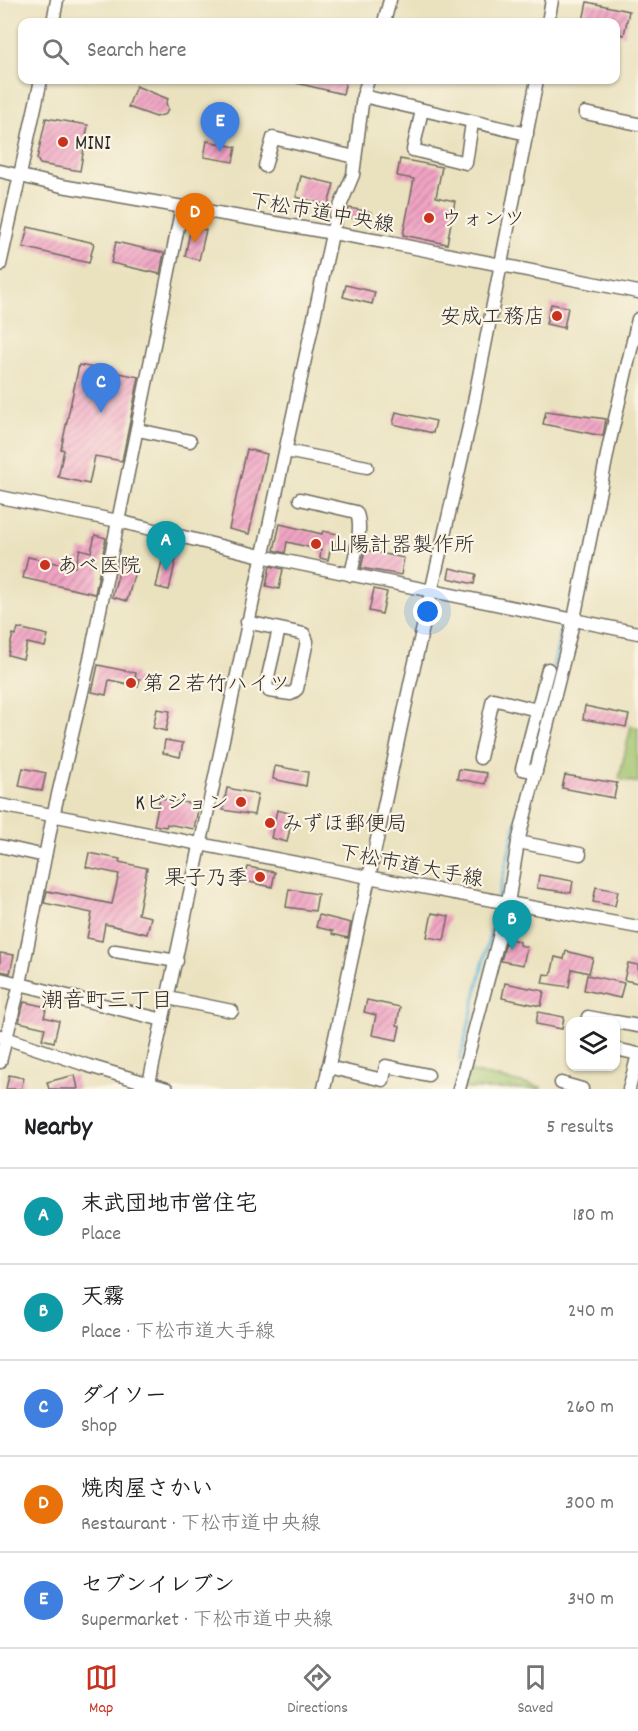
<!DOCTYPE html>
<meta charset="utf-8">
<style>
body{margin:0;font-family:Dekko,"Klee One",sans-serif;background:#f2f2f2;color:#202124}
.controls{position:absolute;right:18px;bottom:18px;display:grid;overflow:hidden;border-radius:12px;box-shadow:0 2px 4px #0004}
.controls button{width:54px;height:54px;display:grid;place-items:center;padding:0;border:0;border-bottom:2px solid #e0e0e0;background:#fff;color:#202124;font:30px sans-serif}
.you{position:absolute;left:428px;top:612px;width:21px;height:21px;margin:-15px;border:4px solid #fff;border-radius:50%;background:#1a73e8;box-shadow:0 0 0 9px #1a73e833}
.badge{display:grid;place-items:center;width:39px;height:39px;border-radius:50%;background:#c8321e;color:#fff;font-size:20px;font-weight:700}
.pin{position:absolute;translate:-50% -50px;filter:drop-shadow(0 2px 3px #0008)}
.pin::after{content:'';position:absolute;top:32px;width:21px;height:18px;background:inherit;clip-path:polygon(0 0,100% 0,50% 100%)}
.list{margin:0;padding:0;list-style:none}
h2{display:flex;justify-content:space-between;align-items:center;height:78px;margin:0;padding:0 24px;font-size:26px}
h2 small{font-size:20px;font-weight:400;color:#757577}
.list li{display:grid;grid-template-columns:39px 1fr auto;gap:18px;align-items:center;box-sizing:border-box;height:96px;padding:0 24px;border-top:2px solid #e0e0e0}
.list b{display:block;font-size:22px;white-space:nowrap}
.list p{margin:0;font-size:20px;white-space:nowrap;color:#757577}
.list em{font-size:20px;font-style:normal;color:#757577}
.icon{flex:none;width:33px;height:33px;fill:none;stroke:currentColor;stroke-width:2;stroke-linecap:round;stroke-linejoin:round}
.map{position:relative;flex:none;width:638px;height:1089px;overflow:hidden}
.search{position:absolute;background:#fff;box-shadow:0 2px 4px #0004;left:18px;right:18px;top:18px;height:66px;display:flex;align-items:center;gap:15px;box-sizing:border-box;padding:0 21px;border-radius:12px;color:#757577;font-size:22px}
.sheet{height:558px;background:#fff}
nav{display:flex;justify-content:space-around;align-items:center;box-sizing:border-box;height:84px;border-top:2px solid #e0e0e0;background:#fff;font-size:16px;color:#757577}
nav a{display:grid;justify-items:center;gap:3px}
nav .on{color:#c8321e}
.map>svg:first-child{display:block}
.green{fill:#a2c46e;stroke:#66784c;stroke-width:1.5}
.park{fill:url(#park-tufts);stroke:#66784c;stroke-width:1.5}
.lines{fill:none;stroke-linecap:round;stroke-linejoin:round}
.stream{stroke:#5cb3d9;stroke-width:3}
.building{fill:url(#building-hatch)}
.minor-casing{stroke:#6e6b5f;stroke-width:15}
.minor{stroke:#fff;stroke-width:12}
.poi-dot{fill:#c8321e;stroke:#fcf5e5;stroke-width:2}
.labels{text-anchor:middle;stroke-width:4.5;stroke-linejoin:round;paint-order:stroke}
.poi-label{font-size:21px;fill:#2b2b2b;stroke:#fcf5e5;text-anchor:start}
.street-label{font-size:21px;fill:#2b2b2b;stroke:#fcf5e5}
.neighbourhood-label{font-size:22px;fill:#2b2b2b;stroke:#fcf5e5}
</style>
<div class="map">
<svg width="638" height="1089" viewBox="0 0 638 1089">
<defs>
<pattern id="park-tufts" width="24" height="20" patternUnits="userSpaceOnUse" patternTransform="scale(1.5)"><rect width="24" height="20" fill="#a2c46e"/><path d="M3 7l-1-3M5 7V3M7 7l1-3M15 17l-1-3M17 17v-4M19 17l1-3" fill="none" stroke="#849f5b"/></pattern>
<pattern id="building-hatch" width="6" height="6" patternUnits="userSpaceOnUse" patternTransform="scale(1.5)"><rect width="6" height="6" fill="#f1a4c4"/><path d="M-1 1l2-2M0 6l6-6M5 7l2-2" fill="none" stroke="#c3869f"/></pattern>
</defs>
<rect width="100%" height="100%" fill="#fcf5e5"/>
<filter id="ink" filterUnits="userSpaceOnUse"><feTurbulence type="fractalNoise" baseFrequency=".0167" numOctaves="2"/><feDisplacementMap in="SourceGraphic" scale="12" xChannelSelector="R" yChannelSelector="G"/><feConvolveMatrix kernelMatrix="1 2 1 2 8 2 1 2 1" color-interpolation-filters="sRGB"/></filter>
<filter id="wash" filterUnits="userSpaceOnUse"><feTurbulence type="fractalNoise" baseFrequency=".008" numOctaves="4" result="noise"/><feDisplacementMap in="SourceGraphic" scale="24" xChannelSelector="R" yChannelSelector="G"/><feGaussianBlur stdDeviation="1.35" result="paint"/><feColorMatrix in="noise" values="0 0 0 0 0 0 0 0 0 0 0 0 0 0 0 0 0 1.4 0 .05"/><feComposite in="paint" operator="in"/></filter>
<g filter="url(#wash)">
<rect width="100%" height="100%" fill="#eae2bf"/>
<path class="green" d="M631,726L638,728V783L619,779Z"/>
<path class="park" d="M467,1071L541,1087V1089H463Z"/>
<g class="lines">
<g class="stream">
<path d="M553,667L563,622"/>
<path d="M529,766L533,750"/>
<path d="M498,898L528,773"/>
<path d="M460,1061L497,904"/>
</g>
</g>
<g id="blocks">
<g class="building">
<path d="M587,2L629,11L624,35L615,33V22L583,21Z"/>
<path d="M296,80H346L343,94L296,83Z"/>
<path d="M136,86L168,99L166,103L168,109L166,114L156,117L128,107Z"/>
<path d="M46,118L88,125L80,171L40,164L37,159Z"/>
<path d="M207,141L236,147L233,162L204,157Z"/>
<path d="M400,159L442,167L436,197L455,201L447,244L403,235L414,179L397,176Z"/>
<path d="M301,176L334,184L328,205L296,197Z"/>
<path d="M349,208L371,212L369,222L347,217Z"/>
<path d="M28,227L94,243L89,263L23,247Z"/>
<path d="M191,227L206,230L199,260L185,256Z"/>
<path d="M116,242L164,253L160,274L111,263Z"/>
<path d="M346,285L375,292L372,304L343,297Z"/>
<path d="M551,304L568,307L564,328L546,324Z"/>
<path d="M79,365L139,377L122,461L95,456L89,484L58,477L64,450L61,449Z"/>
<path d="M546,411L606,419L603,436L543,424Z"/>
<path d="M396,412L436,421L433,433L393,424Z"/>
<path d="M247,449L267,454L249,534L229,529Z"/>
<path d="M280,524L322,534L323,531L338,534L335,547L331,546L328,560L320,558L321,550L287,542L285,553L274,550Z"/>
<path d="M95,535L106,538L95,594L23,578L28,557L75,567L80,549L91,552Z"/>
<path d="M365,550L404,558L401,575L361,568Z"/>
<path d="M164,552L177,555L169,590L156,587Z"/>
<path d="M122,560L137,564L127,601L112,597Z"/>
<path d="M270,566L283,569L279,589L266,586Z"/>
<path d="M450,568L476,574L474,584L448,578Z"/>
<path d="M374,589L387,592L382,614L369,611Z"/>
<path d="M18,628L48,635L45,647L27,643L23,659L8,655L13,634L16,635Z"/>
<path d="M98,665L136,673L135,678L140,679L138,686L109,680L106,695L92,692Z"/>
<path d="M585,706L629,715L626,727L583,719Z"/>
<path d="M157,709L170,711L166,731L153,728Z"/>
<path d="M165,740L183,743L180,757L163,753Z"/>
<path d="M275,766L308,772L306,786L273,779Z"/>
<path d="M23,768L46,773L42,791L19,786Z"/>
<path d="M459,769L487,773L485,784L457,779Z"/>
<path d="M565,775L617,783L614,798L562,788Z"/>
<path d="M227,788L258,794L254,815L223,810Z"/>
<path d="M160,798L199,805L194,829L167,824L166,827L154,825Z"/>
<path d="M277,810L293,814L287,842L271,838Z"/>
<path d="M89,853L120,859L119,862L147,868L138,914L151,917L147,934L105,924L102,941L87,938L92,913L44,903L47,891L112,904L119,874L86,867Z"/>
<path d="M248,867L275,872L272,887L244,881Z"/>
<path d="M539,875L573,881L571,893L537,888Z"/>
<path d="M596,887L618,891L615,906L593,902Z"/>
<path d="M289,889L318,894L315,911L286,907Z"/>
<path d="M432,913L449,916L444,940L427,937Z"/>
<path d="M319,915L351,923L348,938L332,934L333,931L316,927Z"/>
<path d="M511,939L520,942V945L527,947L523,965L501,961L506,942L510,943Z"/>
<path d="M566,951L593,958L589,973L572,969L569,987L542,983L544,974L551,975L555,957L564,959Z"/>
<path d="M0,953L14,955L10,973L0,971Z"/>
<path d="M628,963L638,965V983L624,980Z"/>
<path d="M587,975L624,983L620,998L584,990Z"/>
<path d="M505,983L544,991L541,1006L502,998Z"/>
<path d="M367,1000L400,1007L397,1025L400,1026L397,1040L372,1035L376,1015L364,1012Z"/>
<path d="M24,1002L47,1007L44,1017L59,1021L54,1042L42,1039L45,1028L19,1022Z"/>
<path d="M538,1012L564,1017L562,1029L536,1024Z"/>
<path d="M9,1075L24,1078L21,1089H6Z"/>
<path d="M75,1075L78,1089H49L47,1082Z"/>
</g>
</g>
</g>
<g filter="url(#ink)">
<use href="#blocks" fill-opacity="0" stroke="#6e6b5f" stroke-width="1.5"/>
<g class="lines">
<g class="minor-casing">
<g id="minor">
<path d="M53,22L57,0"/>
<path d="M384,22L390,0"/>
<path d="M548,22L552,0"/>
<path d="M363,96L527,134"/>
<path d="M422,110L413,150L466,163L472,123"/>
<path d="M585,113L638,124"/>
<path d="M265,166L273,138L355,157"/>
<path d="M0,171L62,186L390,243L638,292"/>
<path d="M0,265L41,80"/>
<path d="M138,430L190,441"/>
<path d="M286,451L367,467"/>
<path d="M0,497L118,521L261,556L638,633"/>
<path d="M300,499L356,512C364,526 354,558 351,575"/>
<path d="M247,622L304,634L307,641L297,689L291,694L269,691L266,685L279,629"/>
<path d="M480,758L493,699L537,710"/>
<path d="M536,772L522,769L548,669"/>
<path d="M0,805L368,877L638,927"/>
<path d="M518,842L580,854"/>
<path d="M0,846L45,856"/>
<path d="M115,951L177,961"/>
<path d="M0,979L163,1020"/>
<path d="M168,998L232,1011"/>
<path d="M588,1017L614,1022"/>
<path d="M616,1022L638,1026"/>
<path d="M0,1036L89,1066L167,1089"/>
<path d="M616,1049L638,1054"/>
<path d="M0,1062L20,984L53,816L91,654L182,207"/>
<path d="M328,1067L383,1080L386,1066L428,1075"/>
<path d="M149,1083L332,234L336,216L353,175L363,96L368,80"/>
<path d="M561,1083L582,1089"/>
<path d="M324,1089L410,684L470,422L537,80"/>
<path d="M459,1089L508,903L518,842L574,619L609,445L638,319"/>
<path d="M629,1089L638,1054"/>
</g>
</g>
<use href="#minor" class="minor"/>
</g>
</g>
<g class="poi-dot">
<circle cx="63" cy="142" r="6"/>
<circle cx="429" cy="218" r="6"/>
<circle cx="557" cy="316" r="6"/>
<circle cx="316" cy="544" r="6"/>
<circle cx="45" cy="565" r="6"/>
<circle cx="131" cy="683" r="6"/>
<circle cx="241" cy="802" r="6"/>
<circle cx="270" cy="823" r="6"/>
<circle cx="260" cy="877" r="6"/>
</g>
<g class="labels">
<g class="poi-label">
<text x="75" y="149">MINI</text>
<text x="441" y="225">ウォンツ</text>
<text x="545" y="323" text-anchor="end">安成工務店</text>
<text x="328" y="551">山陽計器製作所</text>
<text x="57" y="572">あべ医院</text>
<text x="143" y="690">第２若竹ハイツ</text>
<text x="229" y="809" text-anchor="end">Kビジョン</text>
<text x="282" y="830">みずほ郵便局</text>
<text x="248" y="884" text-anchor="end">果子乃季</text>
</g>
<g class="street-label">
<text transform="translate(322 212) rotate(10)" y="7">下松市道中央線</text>
<text transform="translate(411 865) rotate(11)" y="7">下松市道大手線</text>
</g>
<g class="neighbourhood-label">
<text x="107" y="1007">潮音町三丁目</text>
</g>
</g>
</svg>
<div class="controls">
<button><svg class="icon" aria-label="layers" viewBox="0 0 24 24"><path d="M12 4l9 5-9 5-9-5zM3 14l9 5 9-5"/></svg></button>
</div>
<div class="you"></div>
<div class="pin badge" style="left:166px;top:571px;background:#0f9aa8">A</div>
<div class="pin badge" style="left:512px;top:950px;background:#0f9aa8">B</div>
<div class="pin badge" style="left:101px;top:413px;background:#3f7fe0">C</div>
<div class="pin badge" style="left:195px;top:243px;background:#e8710a">D</div>
<div class="pin badge" style="left:220px;top:152px;background:#3f7fe0">E</div>
<div class="search"><svg class="icon" aria-label="search" viewBox="0 0 24 24"><circle cx="10" cy="10" r="6"/><path d="M15 15l6 6"/></svg>Search here</div>
</div>
<section class="sheet">
<h2>Nearby<small>5 results</small></h2>
<ul class="list">
<li><span class="badge" style="background:#0f9aa8">A</span><div><b>末武団地市営住宅</b><p>Place</p></div><em>180 m</em></li>
<li><span class="badge" style="background:#0f9aa8">B</span><div><b>天霧</b><p>Place · 下松市道大手線</p></div><em>240 m</em></li>
<li><span class="badge" style="background:#3f7fe0">C</span><div><b>ダイソー</b><p>Shop</p></div><em>260 m</em></li>
<li><span class="badge" style="background:#e8710a">D</span><div><b>焼肉屋さかい</b><p>Restaurant · 下松市道中央線</p></div><em>300 m</em></li>
<li><span class="badge" style="background:#3f7fe0">E</span><div><b>セブンイレブン</b><p>Supermarket · 下松市道中央線</p></div><em>340 m</em></li>
</ul>
</section>
<nav>
<a class="on"><svg class="icon" aria-label="map" viewBox="0 0 24 24"><path d="M3 6l6-2 6 2 6-2v14l-6 2-6-2-6 2zM9 4v14M15 6v14"/></svg>Map</a>
<a><svg class="icon" aria-label="directions" viewBox="0 0 24 24"><path d="M12 3l9 9-9 9-9-9zM9 14v-3h6M13 9l2 2-2 2"/></svg>Directions</a>
<a><svg class="icon" aria-label="saved" viewBox="0 0 24 24"><path d="M7 4h10v16l-5-4-5 4z"/></svg>Saved</a>
</nav>
